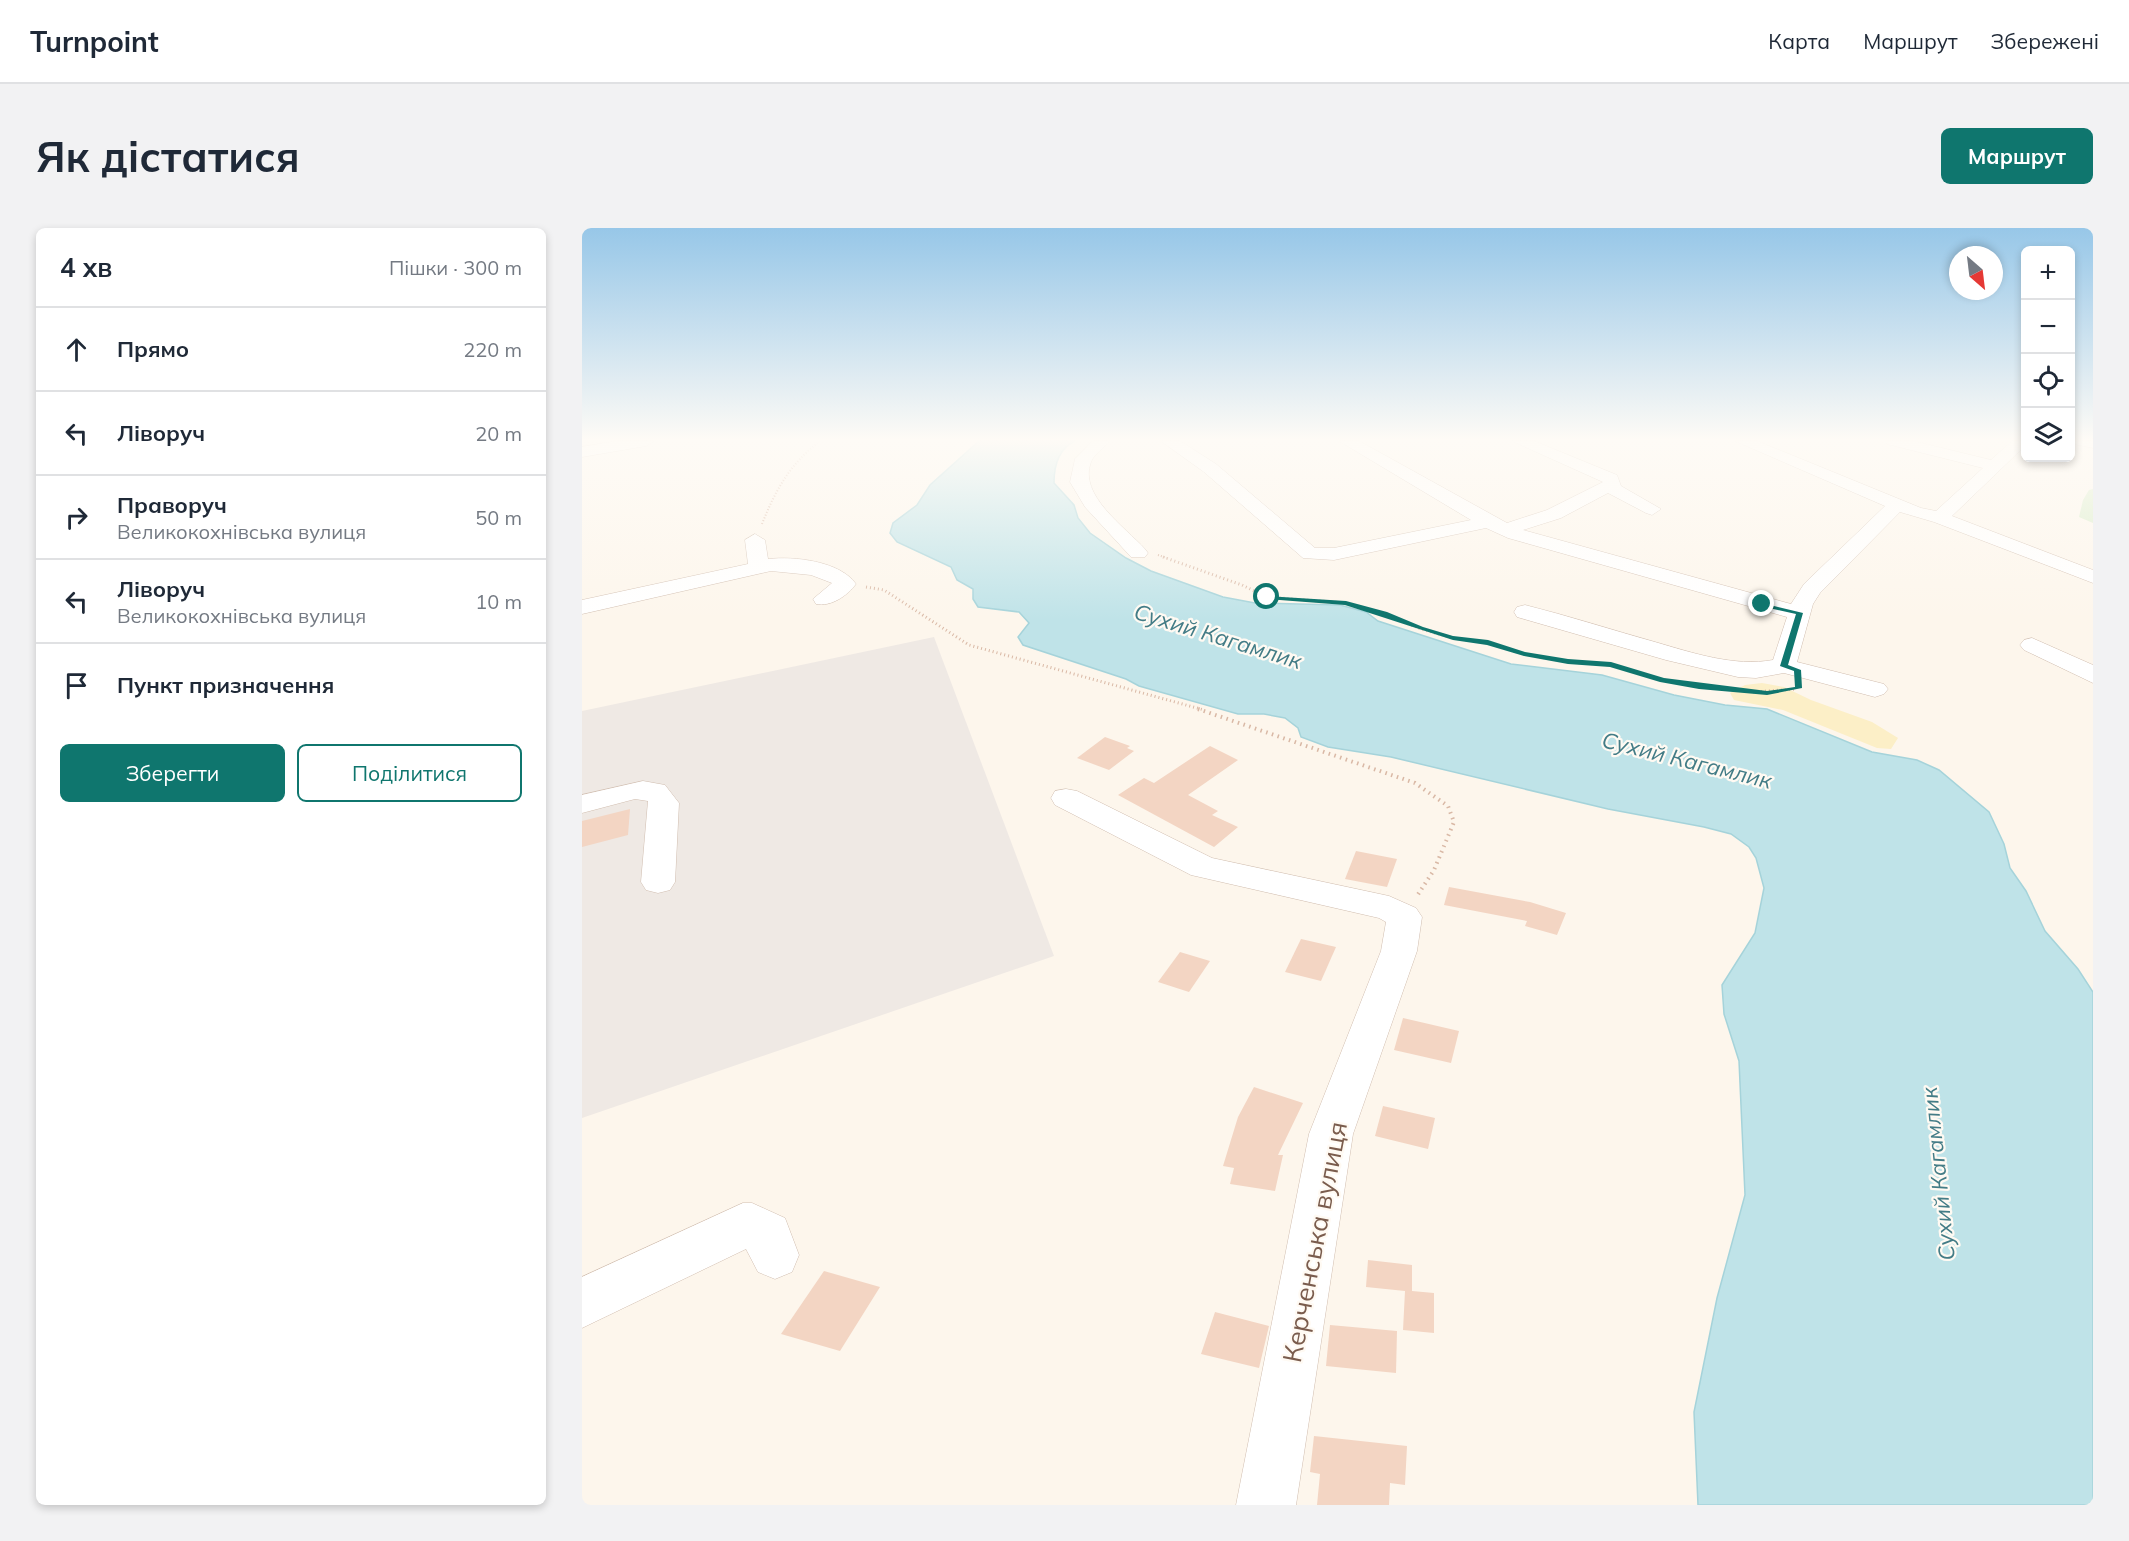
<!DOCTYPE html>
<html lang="uk">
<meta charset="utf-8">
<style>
body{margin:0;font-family:Mulish,sans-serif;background:#f2f2f3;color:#1f2937}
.controls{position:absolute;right:18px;top:18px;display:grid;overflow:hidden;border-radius:9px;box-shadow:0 3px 9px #0003}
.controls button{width:54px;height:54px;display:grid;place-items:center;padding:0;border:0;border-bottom:2px solid #e0e1e3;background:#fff;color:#1f2937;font:30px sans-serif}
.compass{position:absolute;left:1367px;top:18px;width:54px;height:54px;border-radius:50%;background:#fff;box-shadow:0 3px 9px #0003;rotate:152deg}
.stop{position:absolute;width:18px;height:18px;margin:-14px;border:4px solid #0f766e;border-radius:50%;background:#fff}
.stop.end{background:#0f766e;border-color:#fff;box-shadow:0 2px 6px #0008}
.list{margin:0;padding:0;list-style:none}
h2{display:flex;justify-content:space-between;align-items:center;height:78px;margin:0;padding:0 24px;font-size:26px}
h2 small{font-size:20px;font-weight:400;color:#747a83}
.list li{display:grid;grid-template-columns:39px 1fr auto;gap:18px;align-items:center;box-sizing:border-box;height:84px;padding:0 24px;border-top:2px solid #e0e1e3}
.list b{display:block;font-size:22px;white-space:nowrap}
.list p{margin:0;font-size:20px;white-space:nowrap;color:#747a83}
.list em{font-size:20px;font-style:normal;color:#747a83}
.actions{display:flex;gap:12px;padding:18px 24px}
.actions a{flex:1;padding:14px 0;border:2px solid #0f766e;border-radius:9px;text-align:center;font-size:21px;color:#0f766e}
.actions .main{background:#0f766e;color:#fff}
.icon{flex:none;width:33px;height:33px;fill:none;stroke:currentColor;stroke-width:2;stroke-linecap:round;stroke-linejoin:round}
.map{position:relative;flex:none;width:1511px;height:1277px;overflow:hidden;border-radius:9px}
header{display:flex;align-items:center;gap:36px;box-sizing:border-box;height:84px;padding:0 30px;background:#fff;border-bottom:2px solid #e0e1e3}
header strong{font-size:28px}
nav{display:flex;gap:33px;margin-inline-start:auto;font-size:21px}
.intro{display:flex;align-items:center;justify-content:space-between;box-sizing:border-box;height:144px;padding:0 36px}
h1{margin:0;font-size:42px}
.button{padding:15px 27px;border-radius:9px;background:#0f766e;color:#fff;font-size:21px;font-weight:700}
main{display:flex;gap:36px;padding:0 36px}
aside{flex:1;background:#fff;border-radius:9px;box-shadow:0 3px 9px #0003}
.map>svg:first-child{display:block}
.industrial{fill:#efe9e4}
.green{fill:#d8ecc9}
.sand{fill:#fcefc7}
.water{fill:#bfe3e8;stroke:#a5d3da;stroke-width:1.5}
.building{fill:#f3d5c3}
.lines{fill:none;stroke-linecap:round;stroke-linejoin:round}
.minor-casing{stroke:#d1beb0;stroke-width:1}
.path-far2{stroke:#d9b8a5;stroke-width:2;stroke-dasharray:1 2;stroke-linecap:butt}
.path-far1{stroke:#d9b8a5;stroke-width:3;stroke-dasharray:1 3;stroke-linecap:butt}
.path{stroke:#d9b8a5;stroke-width:4;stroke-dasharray:1.5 4.5;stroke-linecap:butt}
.minor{fill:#fff;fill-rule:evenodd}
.route{fill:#0f766e}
.labels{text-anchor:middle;stroke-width:4.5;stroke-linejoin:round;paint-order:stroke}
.water-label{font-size:22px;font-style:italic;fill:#437c86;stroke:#fffaf3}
.near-street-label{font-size:26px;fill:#7a5c4d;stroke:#fffaf3}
</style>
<header>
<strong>Turnpoint</strong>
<nav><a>Карта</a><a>Маршрут</a><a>Збережені</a></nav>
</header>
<div class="intro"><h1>Як дістатися</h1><a class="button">Маршрут</a></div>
<main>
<aside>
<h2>4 хв<small>Пішки · 300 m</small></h2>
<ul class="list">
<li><svg class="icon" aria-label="ahead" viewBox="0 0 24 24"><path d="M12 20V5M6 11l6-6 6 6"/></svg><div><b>Прямо</b></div><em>220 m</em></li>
<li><svg class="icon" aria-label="left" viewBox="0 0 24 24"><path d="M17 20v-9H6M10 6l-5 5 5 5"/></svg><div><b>Ліворуч</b></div><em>20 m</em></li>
<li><svg class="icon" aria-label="right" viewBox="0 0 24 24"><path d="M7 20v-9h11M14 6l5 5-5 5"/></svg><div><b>Праворуч</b><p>Великокохнівська вулиця</p></div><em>50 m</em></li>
<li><svg class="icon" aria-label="left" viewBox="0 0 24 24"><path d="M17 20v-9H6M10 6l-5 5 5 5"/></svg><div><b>Ліворуч</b><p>Великокохнівська вулиця</p></div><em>10 m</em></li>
<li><svg class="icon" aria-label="arrive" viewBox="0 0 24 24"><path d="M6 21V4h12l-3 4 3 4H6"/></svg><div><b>Пункт призначення</b></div></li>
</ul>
<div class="actions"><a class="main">Зберегти</a><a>Поділитися</a></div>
</aside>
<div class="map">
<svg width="1511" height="1277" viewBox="0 0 1511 1277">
<rect width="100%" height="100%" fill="#fdf6ec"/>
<path class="industrial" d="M352,409L472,728L0,890V483Z"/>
<path class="green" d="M1511,261V295L1497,289L1501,272L1507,262Z"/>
<path class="sand" d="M1180,455L1202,459L1229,472L1290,494L1316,510L1309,521L1295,520L1201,482L1152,472L1148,465L1163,457Z"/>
<path class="water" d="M397,213H493C476,221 472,238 472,255L492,277L496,290L508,305L544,330L569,343L641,369L673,375L758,377L784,384L796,393L929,436L1020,447L1092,467L1143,477L1185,481L1290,524L1335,532L1357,542L1407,584L1422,616L1428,640L1444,663L1463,703L1496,741L1511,764V1277H1116L1112,1184L1135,1070L1163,967L1157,833L1142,786L1140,757L1173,705L1182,660L1174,630L1167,619L1149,606L1122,599L1026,581L809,529L746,519L719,509L716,500L703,490L682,486H656L557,458L544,451L441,417L436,409L447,395L437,384L396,379L391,371V361L375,352L369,339L315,314L308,305L311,295L335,277L348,257Z"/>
<g class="building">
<path d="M523,509L548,518L545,520L552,523L527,542L495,530Z"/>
<path d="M628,518L656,532L606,567L636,583L630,587L656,599L632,619L536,567L562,550L572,555Z"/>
<path d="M48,581L46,607L0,619V593Z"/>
<path d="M774,623L815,631L805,659L763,651Z"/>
<path d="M867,659L948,674L984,685L975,707L943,698L945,693L862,677Z"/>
<path d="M719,711L754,719L739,753L703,744Z"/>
<path d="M598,724L628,733L607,764L576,754Z"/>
<path d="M821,790L877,803L869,835L812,822Z"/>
<path d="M672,859L721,875L696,927H701L693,963L648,956L652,940L641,938L656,889Z"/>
<path d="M801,878L853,890L846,921L793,908Z"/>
<path d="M786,1032L830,1037V1063L852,1065V1105L821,1102L823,1063L784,1059Z"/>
<path d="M242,1043L298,1059L258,1123L199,1106Z"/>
<path d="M633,1084L687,1098L677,1140L619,1126Z"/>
<path d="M748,1097L815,1103L814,1145L744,1138Z"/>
<path d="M732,1208L825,1218L823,1257L808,1255L807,1277H735L738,1246L728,1244Z"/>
</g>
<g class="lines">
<g class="minor-casing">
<g id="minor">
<path d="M35,213H72L64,218L0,229V219Z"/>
<path d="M511,213H528C522,220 512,226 509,234C496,267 543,299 563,321L566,325L563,329H549L503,279L488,254L493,231Z"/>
<path d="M579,213H598L634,236L733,320H752L889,292L757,213H777L925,295L965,282L1021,254L930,213H952L1035,247L1039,258L1079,281L1070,287L1064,285L1026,265L979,290L941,302L1209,376L1222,356L1303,278L1153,213H1175L1339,280L1354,283L1401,240L1305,216L1303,213H1331L1409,232L1430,213H1444V217L1370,288L1511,342V355L1352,294L1318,284L1238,365L1231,376L1215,434L1302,456L1306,461L1302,466L1293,469L1202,445L1174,450L1156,449L1084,432L935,389L932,384L935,379L943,377C987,388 1030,402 1073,414C1111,425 1152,439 1191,432L1205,389L926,310L904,300L752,332L721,330L622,244Z"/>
<path d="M1490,213H1511V220L1492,216Z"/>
<path d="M173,306L183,312L186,331C212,328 258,333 274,356C265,368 249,379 234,376L231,371L250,355L229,347L189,343L0,386V372L166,336L163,312Z"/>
<path d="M1450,410L1511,437V455L1442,422L1438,417L1442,412Z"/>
<path d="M61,553L83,557L97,575L93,654L88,662L76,665L64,662L59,654L66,573L53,571L0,585V567Z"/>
<path d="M484,561L495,563L630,630L807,668L834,680L840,689L835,723L771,906L714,1277H654L727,906L799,723L804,694L797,690L609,647L473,577L469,570L473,563Z"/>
<path d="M161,975H170L203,990L217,1027L210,1044L193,1051L176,1044L164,1021L0,1100V1049Z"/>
</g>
</g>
<g class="path-far2">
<path d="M180,296C194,261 208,236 238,213"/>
<path d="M576,327L585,330"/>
</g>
<g class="path-far1">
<path d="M581,329L660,357L685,369L764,375L803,386L839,401L871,410L906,415L942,426L986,434L1029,437L1081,452L1151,462"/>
<path d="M284,359L302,362L387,417L622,482"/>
<path d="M1171,464L1214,461"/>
</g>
<path class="path" d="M616,481L833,555L866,578L872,594L852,642L835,668"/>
<use href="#minor" class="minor"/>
</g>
<linearGradient id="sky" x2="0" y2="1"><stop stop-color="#97c7e8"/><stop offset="0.54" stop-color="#fefbf6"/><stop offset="1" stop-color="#fefbf6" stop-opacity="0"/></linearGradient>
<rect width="1511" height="392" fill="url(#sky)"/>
<path class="route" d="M682,368L764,373L805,384L841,399L871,408L906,412L943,424L986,431L1029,434L1082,450L1185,463L1213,459L1212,443L1198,438L1214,386L1178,378L1180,375L1221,385L1206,437L1219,442L1220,460L1185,467L1117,461L1078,454L1028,439L986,436L942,428L905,417L871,412L763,377L685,371Z"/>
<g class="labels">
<g class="water-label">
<text transform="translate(636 408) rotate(17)" y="8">Сухий Кагамлик</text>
<text transform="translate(1105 532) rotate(14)" y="8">Сухий Кагамлик</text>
<text transform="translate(1356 946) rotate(-96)" y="8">Сухий Кагамлик</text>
</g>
<g class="near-street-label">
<text transform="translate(733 1014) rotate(-79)" y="9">Керченська вулиця</text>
</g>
</g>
</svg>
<div class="controls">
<button>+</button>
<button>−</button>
<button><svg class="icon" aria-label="locate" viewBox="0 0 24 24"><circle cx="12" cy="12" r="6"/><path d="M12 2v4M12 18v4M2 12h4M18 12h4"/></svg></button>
<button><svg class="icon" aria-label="layers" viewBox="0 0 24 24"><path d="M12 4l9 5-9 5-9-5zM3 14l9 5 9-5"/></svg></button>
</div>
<svg class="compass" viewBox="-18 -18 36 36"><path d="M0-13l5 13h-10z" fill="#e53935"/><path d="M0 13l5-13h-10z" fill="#747a83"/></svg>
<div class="stop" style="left:685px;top:369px"></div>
<div class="stop end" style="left:1180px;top:376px"></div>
</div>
</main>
